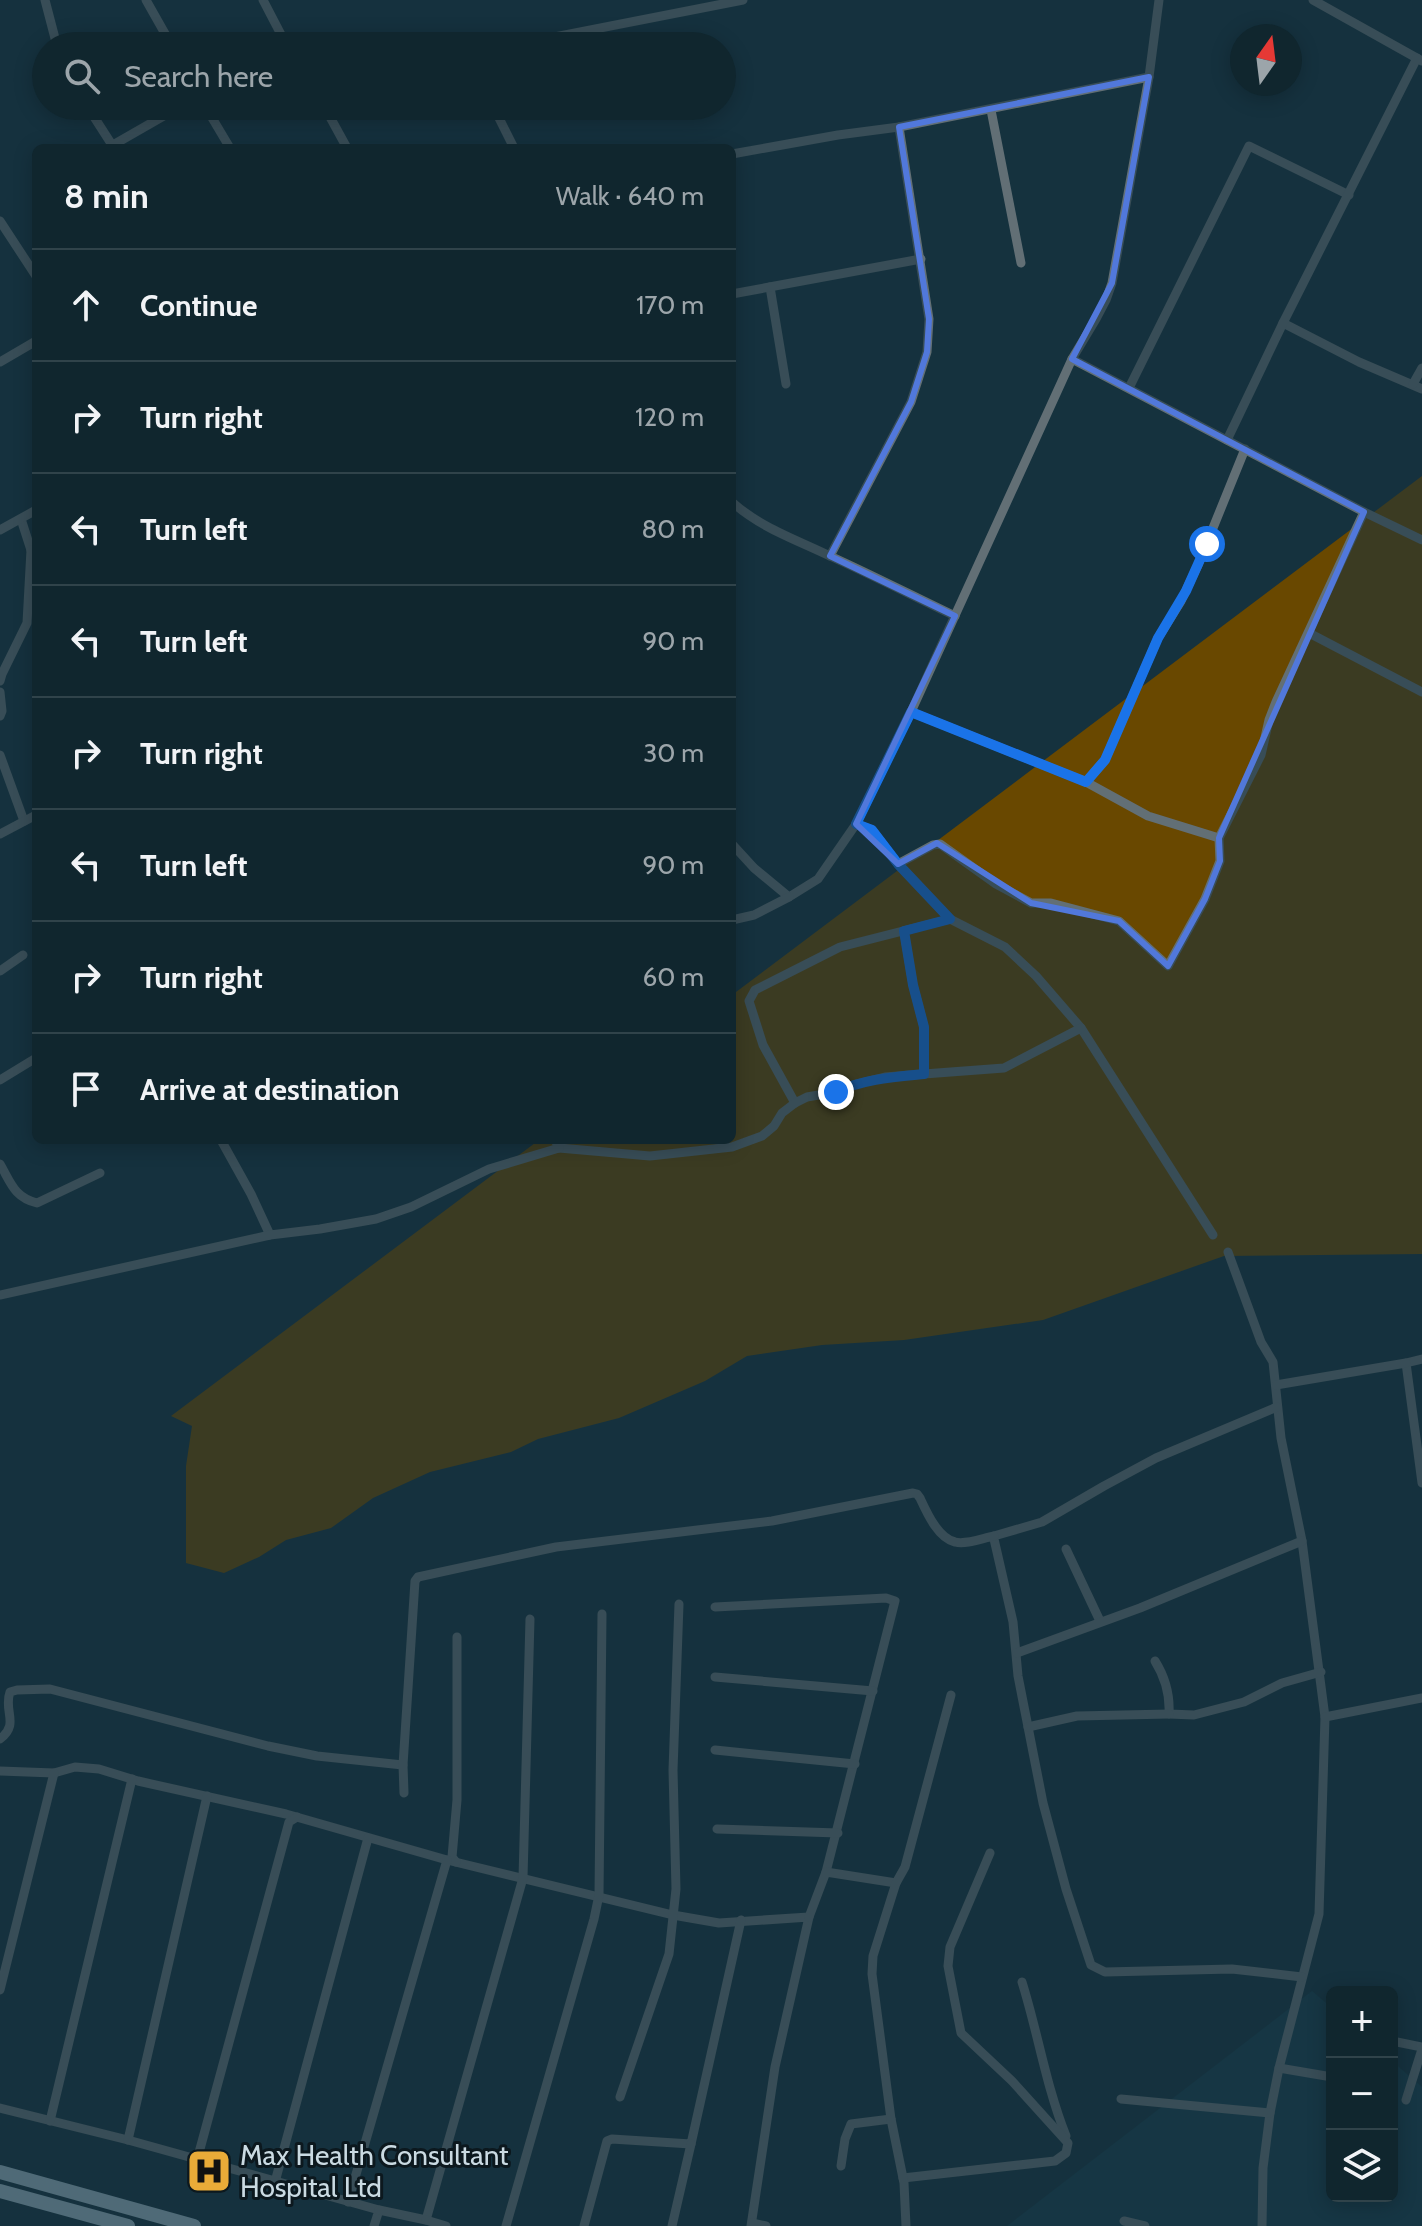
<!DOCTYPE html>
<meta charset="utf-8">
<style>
body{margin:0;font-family:Cabin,sans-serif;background:#1e323a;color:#f1f3f6}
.controls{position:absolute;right:24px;bottom:24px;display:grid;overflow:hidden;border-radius:12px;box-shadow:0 4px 20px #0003}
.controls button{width:72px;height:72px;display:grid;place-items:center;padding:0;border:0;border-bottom:2px solid #30434a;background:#10262e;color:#f1f3f6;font:40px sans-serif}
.compass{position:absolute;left:1230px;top:24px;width:72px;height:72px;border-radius:50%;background:#10262e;box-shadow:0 4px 20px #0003;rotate:14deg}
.stop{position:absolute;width:24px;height:24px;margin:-18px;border:6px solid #1a73e8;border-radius:50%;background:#fff}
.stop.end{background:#1a73e8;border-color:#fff;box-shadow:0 2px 8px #0008}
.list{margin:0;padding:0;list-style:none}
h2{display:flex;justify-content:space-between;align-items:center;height:104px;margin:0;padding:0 32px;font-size:34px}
h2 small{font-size:26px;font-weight:400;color:#9ca5aa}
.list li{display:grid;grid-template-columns:52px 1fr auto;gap:24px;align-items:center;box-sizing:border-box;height:112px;padding:0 32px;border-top:2px solid #30434a}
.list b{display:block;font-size:30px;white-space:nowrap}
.list em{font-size:26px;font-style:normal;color:#9ca5aa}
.icon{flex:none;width:44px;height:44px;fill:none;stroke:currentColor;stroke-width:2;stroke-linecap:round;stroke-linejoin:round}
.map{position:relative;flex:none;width:1422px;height:2226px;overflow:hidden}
.search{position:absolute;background:#10262e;box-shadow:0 4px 20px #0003;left:32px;top:32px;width:704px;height:88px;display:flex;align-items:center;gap:20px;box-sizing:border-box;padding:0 28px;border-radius:44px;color:#9ca5aa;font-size:30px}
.panel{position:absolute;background:#10262e;box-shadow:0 4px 20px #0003;left:32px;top:144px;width:704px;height:1000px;border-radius:12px}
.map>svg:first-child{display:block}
.built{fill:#173d4c}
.green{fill:#694800}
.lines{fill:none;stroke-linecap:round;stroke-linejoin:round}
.minor{stroke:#626f75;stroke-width:9}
.primary{stroke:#94afbc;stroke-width:14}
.route{stroke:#1a73e8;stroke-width:10}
.marked{fill:none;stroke:#5178db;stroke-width:6;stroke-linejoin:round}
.labels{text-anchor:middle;stroke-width:6;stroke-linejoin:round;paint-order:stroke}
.poi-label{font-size:28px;fill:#cadae2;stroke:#0c181e;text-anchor:start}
</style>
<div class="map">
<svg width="1422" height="2226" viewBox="0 0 1422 2226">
<rect width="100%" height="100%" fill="#15323e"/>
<path class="built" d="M1312,1991L1332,2008V2196H1392V2061L1422,2087V2226H1007Z"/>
<path class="green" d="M1422,476V1254L1224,1256L1043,1320L904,1340L822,1345L747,1356L705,1381L619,1418L538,1439L511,1452L430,1472L373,1498L331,1528L286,1540L259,1557L224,1573L186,1563V1466L192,1426L171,1416L539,1140H732V995Z"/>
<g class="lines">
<g class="minor">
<path d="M45,0L57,46"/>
<path d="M146,0L172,46"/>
<path d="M263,0L287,46"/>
<path d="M1313,0L1422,61"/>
<path d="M508,46L743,0"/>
<path d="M87,106L114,148"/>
<path d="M205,106L230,148"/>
<path d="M324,106L347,148"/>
<path d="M493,106L514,148"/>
<path d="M991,110L1021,263"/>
<path d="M113,145L181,106"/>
<path d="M732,154L838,135L899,127L1149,77"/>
<path d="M0,221L36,276"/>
<path d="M770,287L786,384"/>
<path d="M732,294L921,259"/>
<path d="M1283,323L1359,362L1422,389"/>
<path d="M1072,359L1364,512L1422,540"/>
<path d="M0,362L36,341"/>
<path d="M1413,384L1422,368"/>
<path d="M1129,388L1249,146L1349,195"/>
<path d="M1227,440L1283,323L1417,58"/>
<path d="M732,502C761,528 795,539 830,556C872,575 913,596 955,616"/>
<path d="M21,519L31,550L33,552"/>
<path d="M0,530L36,510"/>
<path d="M830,556L911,402L927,352L929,319L899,127"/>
<path d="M1309,633L1422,692"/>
<path d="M0,681L2,674L27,623L31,550"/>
<path d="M0,692L2,711L0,716"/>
<path d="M911,712L1086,782L1148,816L1219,838"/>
<path d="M0,755L24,821"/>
<path d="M1086,782L1105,760L1158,638L1181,601L1198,565L1245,449"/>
<path d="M856,824L911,712L1072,359L1096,319L1106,300L1112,283L1149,77L1159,0"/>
<path d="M0,834L36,815"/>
<path d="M732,844L754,868L789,897L818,879L856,824L872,830L898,864L950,919L1005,947L1036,976L1081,1028L1213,1235"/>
<path d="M898,864L933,845L940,844L996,884L1031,903H1051L1119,921L1168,966L1205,899L1220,861L1219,838L1261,755L1269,720L1276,702L1364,512"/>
<path d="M732,920L754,915L789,897"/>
<path d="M0,971L23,955"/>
<path d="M924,1074L1004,1068L1081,1028"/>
<path d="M0,1080L36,1058"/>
<path d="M795,1103L763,1045L749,1001L755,990L840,947L950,919"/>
<path d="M221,1140L251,1194L270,1235"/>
<path d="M555,1140L559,1148L650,1156L732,1147L762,1136L774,1126L782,1113L795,1103L807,1097L836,1092L848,1086L885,1077L924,1074V1027L913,985L904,931"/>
<path d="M0,1164C11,1183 14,1197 37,1203L100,1173"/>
<path d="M1228,1252L1261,1342L1273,1362L1281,1438L1302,1541L1325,1717L1319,1914L1279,2068L1270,2113L1263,2168L1262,2226"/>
<path d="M0,1295L270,1235L320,1229L376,1219L411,1207L489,1169L559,1148"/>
<path d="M1422,1359L1406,1363L1422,1483"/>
<path d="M1276,1385L1406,1363"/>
<path d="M1277,1407L1156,1458L1104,1486L1042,1522L994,1536V1539L1013,1622L1018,1676L1043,1803L1066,1889L1091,1965L1105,1972L1232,1969L1302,1977"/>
<path d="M1066,1549L1100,1621"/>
<path d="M715,1607L886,1598L895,1601L826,1872"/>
<path d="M1017,1653L1140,1608L1302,1541"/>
<path d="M1155,1661C1165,1677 1170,1696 1169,1714L1194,1715L1244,1702L1282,1683L1321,1672"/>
<path d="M715,1677L873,1691"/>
<path d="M1325,1717L1422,1698"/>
<path d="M1028,1727L1077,1716L1169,1714"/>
<path d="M0,1739C20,1724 3,1711 10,1692L17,1690L50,1689L268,1746L317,1756L403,1765"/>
<path d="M715,1750L855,1764"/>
<path d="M0,1771L54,1773L75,1767L99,1769L138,1781L286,1814L447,1860L673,1915L719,1923L809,1917L775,2067L751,2226"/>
<path d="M404,1793L403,1765L415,1581L418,1577L556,1547L772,1521L913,1493L917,1494L920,1498C927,1513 938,1538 955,1542C966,1545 983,1538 994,1536"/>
<path d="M717,1829L838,1833"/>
<path d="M456,1862L452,1857L457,1800V1637"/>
<path d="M809,1917L826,1872L896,1883"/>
<path d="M1022,1982C1038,2033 1046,2086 1066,2136"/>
<path d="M0,1990L54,1773"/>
<path d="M1392,2041L1422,2047"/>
<path d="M1279,2068L1332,2077"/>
<path d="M620,2097L669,1954L676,1889L673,1770L679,1604"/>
<path d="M1121,2099L1270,2113"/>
<path d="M1406,2100L1422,2049"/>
<path d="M0,2108L128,2140L379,2210L374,2226"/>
<path d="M50,2121L132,1779"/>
<path d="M128,2140L207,1796"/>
<path d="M197,2160L289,1822L297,1817"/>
<path d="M841,2166L845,2139L851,2124L891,2119"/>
<path d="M903,2178L1055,2161L1066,2153L1068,2143L1012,2081L961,2033L948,1966L950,1947L990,1853"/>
<path d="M275,2182L368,1838"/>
<path d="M348,2202L447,1860"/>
<path d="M379,2210L426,2220L523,1878L530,1619"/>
<path d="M426,2220L446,2226"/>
<path d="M1124,2221L1145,2226"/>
<path d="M752,2223L766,2226"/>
<path d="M506,2226L594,1919L599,1895L602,1614"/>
<path d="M584,2226L607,2141L612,2139L691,2144L741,1920"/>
<path d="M672,2226L691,2144"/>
<path d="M906,2226L904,2183L891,2119L872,1974L873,1956L896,1883L905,1867L951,1695"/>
</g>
<g class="primary">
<path d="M0,2172L194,2226"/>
<path d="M0,2191L128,2226"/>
</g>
</g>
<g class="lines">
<path class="route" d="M836,1092C864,1079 894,1077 924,1074V1027L913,985L904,931L950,919L898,864L872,830L856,824L911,712L1086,782L1105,760L1158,638L1186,591L1207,544"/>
</g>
<path d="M0 0H1422V2226H0ZM1149,77L1112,283L1072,359L1364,512L1219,838L1220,861L1205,899L1168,966L1119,921L1031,903L937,843L898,864L856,824L955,616L830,556L911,402L927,352L929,319L899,127Z" fill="#15323e" fill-opacity=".55" fill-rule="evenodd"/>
<path class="marked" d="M1149,77L1112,283L1072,359L1364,512L1219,838L1220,861L1205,899L1168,966L1119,921L1031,903L937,843L898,864L856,824L955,616L830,556L911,402L927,352L929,319L899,127Z"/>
<defs>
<g id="hospital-square" transform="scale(2.3)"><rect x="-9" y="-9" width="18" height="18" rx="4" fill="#e9ab38" stroke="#0c181e"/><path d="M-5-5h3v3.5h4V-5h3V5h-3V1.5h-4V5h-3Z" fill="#111"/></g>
</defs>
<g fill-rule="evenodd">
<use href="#hospital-square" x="209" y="2171"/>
</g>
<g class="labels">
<g class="poi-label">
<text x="240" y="2165">Max Health Consultant<tspan x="240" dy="32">Hospital Ltd</tspan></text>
</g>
</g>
</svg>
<div class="controls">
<button>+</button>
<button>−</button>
<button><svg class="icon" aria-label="layers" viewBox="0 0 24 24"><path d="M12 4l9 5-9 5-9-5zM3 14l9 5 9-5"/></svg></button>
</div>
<svg class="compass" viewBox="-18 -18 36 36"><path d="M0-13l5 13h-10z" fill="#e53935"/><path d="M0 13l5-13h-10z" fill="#9ca5aa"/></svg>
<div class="stop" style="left:1207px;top:544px"></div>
<div class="stop end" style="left:836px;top:1092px"></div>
<div class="search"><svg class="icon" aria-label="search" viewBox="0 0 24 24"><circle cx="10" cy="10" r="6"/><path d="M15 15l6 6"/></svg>Search here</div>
<section class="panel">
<h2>8 min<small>Walk · 640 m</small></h2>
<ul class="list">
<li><svg class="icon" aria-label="ahead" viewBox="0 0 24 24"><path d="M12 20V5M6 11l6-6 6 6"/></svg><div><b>Continue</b></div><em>170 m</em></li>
<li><svg class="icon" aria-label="right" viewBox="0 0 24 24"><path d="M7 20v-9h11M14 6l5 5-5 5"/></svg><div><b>Turn right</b></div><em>120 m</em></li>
<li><svg class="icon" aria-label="left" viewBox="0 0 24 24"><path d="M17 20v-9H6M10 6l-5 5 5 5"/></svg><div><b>Turn left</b></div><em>80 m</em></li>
<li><svg class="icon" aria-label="left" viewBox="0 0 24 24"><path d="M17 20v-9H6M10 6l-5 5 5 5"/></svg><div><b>Turn left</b></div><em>90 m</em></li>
<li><svg class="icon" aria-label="right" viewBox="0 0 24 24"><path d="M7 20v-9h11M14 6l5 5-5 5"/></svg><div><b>Turn right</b></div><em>30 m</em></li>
<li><svg class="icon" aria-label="left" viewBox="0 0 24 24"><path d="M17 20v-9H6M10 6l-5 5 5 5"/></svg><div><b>Turn left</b></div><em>90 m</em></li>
<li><svg class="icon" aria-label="right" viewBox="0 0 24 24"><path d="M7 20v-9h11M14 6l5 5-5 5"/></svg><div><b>Turn right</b></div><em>60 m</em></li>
<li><svg class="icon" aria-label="arrive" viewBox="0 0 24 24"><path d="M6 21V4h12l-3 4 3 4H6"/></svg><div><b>Arrive at destination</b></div></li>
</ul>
</section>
</div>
